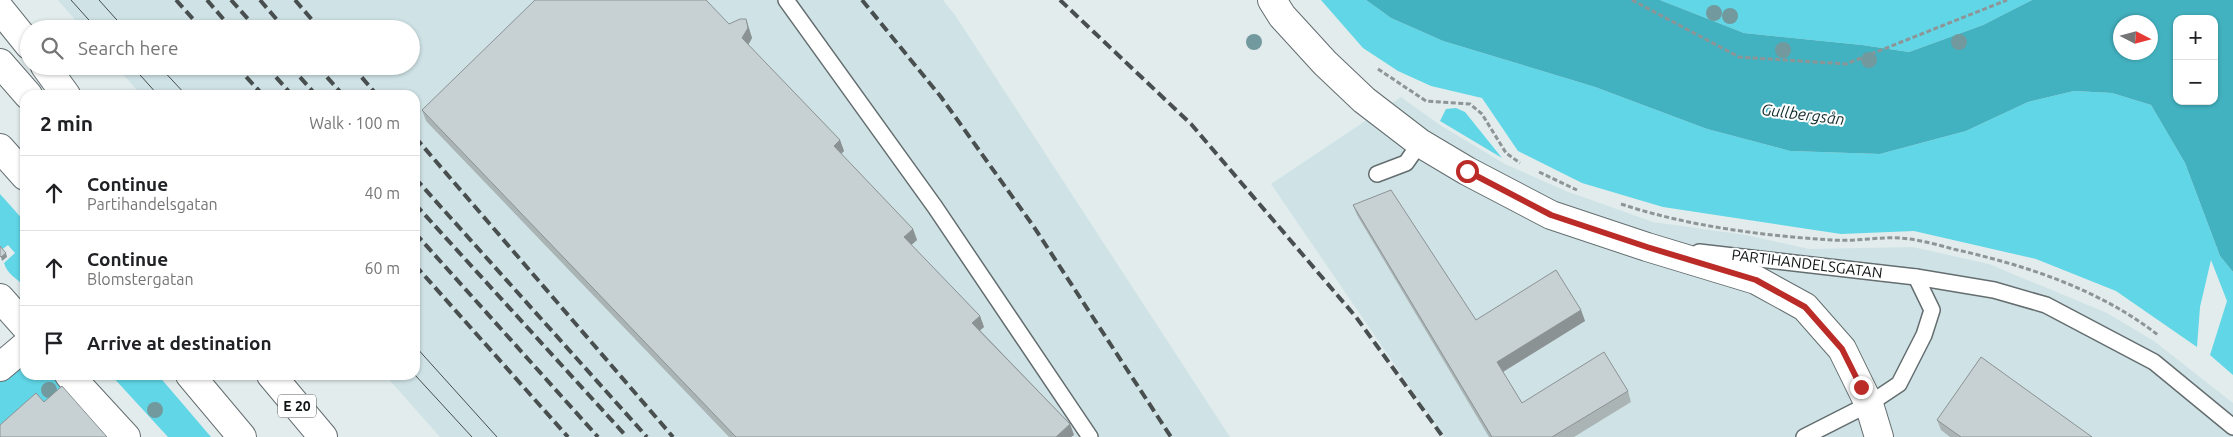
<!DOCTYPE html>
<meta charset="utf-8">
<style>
body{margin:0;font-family:Ubuntu,sans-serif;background:#f6f6f6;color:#202124}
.controls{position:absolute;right:15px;top:15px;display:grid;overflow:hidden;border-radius:10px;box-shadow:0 1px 4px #0004}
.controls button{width:45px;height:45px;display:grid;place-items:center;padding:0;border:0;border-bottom:1px solid #e0e0e0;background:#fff;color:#202124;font:25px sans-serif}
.compass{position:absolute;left:2113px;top:15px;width:45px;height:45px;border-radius:50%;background:#fff;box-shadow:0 1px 4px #0004;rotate:96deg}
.stop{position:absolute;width:15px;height:15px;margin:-11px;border:4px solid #bb2c28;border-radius:50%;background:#fff}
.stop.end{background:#bb2c28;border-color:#fff;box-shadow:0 1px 5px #0008}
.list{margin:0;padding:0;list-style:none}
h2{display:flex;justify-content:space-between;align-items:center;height:65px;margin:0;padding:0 20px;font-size:21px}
h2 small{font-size:16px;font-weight:400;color:#757577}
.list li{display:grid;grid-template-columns:32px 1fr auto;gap:15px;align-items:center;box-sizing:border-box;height:75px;padding:0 20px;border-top:1px solid #e0e0e0}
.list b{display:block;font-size:19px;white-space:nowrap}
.list p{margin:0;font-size:16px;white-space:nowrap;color:#757577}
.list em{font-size:16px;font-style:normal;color:#757577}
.icon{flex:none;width:28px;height:28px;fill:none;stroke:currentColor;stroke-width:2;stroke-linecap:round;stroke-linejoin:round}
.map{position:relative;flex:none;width:2233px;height:437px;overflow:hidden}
.search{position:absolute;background:#fff;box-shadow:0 1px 4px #0004;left:20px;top:20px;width:400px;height:55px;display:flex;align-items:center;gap:12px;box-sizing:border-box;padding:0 18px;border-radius:28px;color:#757577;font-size:19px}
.panel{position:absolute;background:#fff;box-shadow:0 1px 4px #0004;left:20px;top:90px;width:400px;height:290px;border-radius:15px}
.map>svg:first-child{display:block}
.built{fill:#cfe3e6}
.green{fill:#60d6e6}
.water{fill:#43b2c0;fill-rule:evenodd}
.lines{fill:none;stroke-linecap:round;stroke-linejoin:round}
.lane-casing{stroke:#646d6f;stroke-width:18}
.street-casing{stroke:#646d6f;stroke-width:30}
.highway-casing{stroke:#646d6f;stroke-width:30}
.path{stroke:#8e9596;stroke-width:3;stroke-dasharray:5 2.5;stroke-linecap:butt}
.lane{stroke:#fff;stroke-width:15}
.street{stroke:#fff;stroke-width:28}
.highway{stroke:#fff;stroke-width:28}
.tram{stroke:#494e4f;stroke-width:1}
.rail{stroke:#494e4f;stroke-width:4;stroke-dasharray:10 5;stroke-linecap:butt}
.tree{fill:#72999d}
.wall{fill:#abb4b5}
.shaded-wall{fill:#8b9294}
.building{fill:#c7d1d3;stroke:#8b9294}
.route{stroke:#bb2c28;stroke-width:6}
.labels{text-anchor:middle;stroke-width:4;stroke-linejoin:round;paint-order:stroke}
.shield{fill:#fff;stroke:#585b5c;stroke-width:1}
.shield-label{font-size:14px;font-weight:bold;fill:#111516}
.street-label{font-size:15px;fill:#111516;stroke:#fff}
.water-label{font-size:16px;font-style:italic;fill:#152e31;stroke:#fff}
</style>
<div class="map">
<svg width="2233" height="437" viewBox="0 0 2233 437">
<rect width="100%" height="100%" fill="#e2eced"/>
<g class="built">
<path d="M58,0H943L955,15L1230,437H440L385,375H415V95H141L116,66H411V29H83Z"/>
<path d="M1401,97L1440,125L1505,164L1566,191L1653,222L1746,235L1809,249L1913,247L1989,264L2107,313L2154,341L2233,403V437H1444L1271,184Z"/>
</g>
<g class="green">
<path d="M1321,0H1366L1391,18L1443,41L1595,87L1707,129L1790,151L1880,154L1966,131L2028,102L2074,91L2112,93L2151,105L2185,163L2220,256L2233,272V375L2210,355L2227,301L2211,260L2200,307L2197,347L2116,291L2036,259L1914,231L1841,234L1663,207L1582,183L1518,151L1482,98L1431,86L1398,71L1363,48Z"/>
<path d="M1660,0H2032L1983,25L1909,52L1862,45L1744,33Z"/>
<path d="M1456,108L1465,112L1502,158L1440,121L1446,109Z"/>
<path d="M0,194L25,222V286C17,279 7,274 4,263L15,253L8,245L0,251Z"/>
<path d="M25,369V375H48L64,386L112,437L0,436V379L16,370Z"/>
<path d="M111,375H158L211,437H168Z"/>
</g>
<path class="water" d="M1366,0H1660L1744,33L1862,45L1909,52L1983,25L2032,0H2233V272L2220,256L2185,163L2151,105L2112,93L2074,91L2028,102L1966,131L1880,154L1790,151L1707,129L1595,87L1443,41L1391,18ZM2177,19H2214V101H2177ZM2120,22H2150V52H2120Z"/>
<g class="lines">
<g class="lane-casing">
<g id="lane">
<path d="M786,0L935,207L1090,437"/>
<path d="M1377,174L1406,163L1420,143"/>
<path d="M1699,252L1916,277L1994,290L2046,305L2154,362L2233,427"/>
<path d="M1804,437L1869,404L1899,384L1924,335L1932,310L1916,277"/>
</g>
</g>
<g class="street-casing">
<g id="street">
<path d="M1272,0L1282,16L1325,63L1364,100L1420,143L1467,171L1551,215L1647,247L1756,280L1805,307L1842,349L1869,404L1879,437"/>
<path d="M0,298L25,326"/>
<path d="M0,367L25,346"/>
<path d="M69,375L126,437"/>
</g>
</g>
<g class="highway-casing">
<g id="highway">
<path d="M0,9L29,45"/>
<path d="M0,63L28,95"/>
<path d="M45,66L66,95"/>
<path d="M0,148L25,176"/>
<path d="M190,375L242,437"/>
<path d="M271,375L323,437"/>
</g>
</g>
<g class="path">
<path d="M1632,0L1739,57L1846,64L2007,0"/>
<path d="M1378,69L1426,101L1470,104L1482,114L1506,153L1520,163"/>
<path d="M1539,172L1577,190"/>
<path d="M1621,204C1687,226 1764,236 1833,240C1858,242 1884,235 1909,239C1924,241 1939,245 1953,249C2025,265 2099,289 2158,335"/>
</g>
<use href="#lane" class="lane"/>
<use href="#street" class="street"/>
<use href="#highway" class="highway"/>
<g class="tram">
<path d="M71,0L97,29"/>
<path d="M99,0L125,29"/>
<path d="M132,66L158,95"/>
<path d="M159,66L186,95"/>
<path d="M415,346L497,437"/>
<path d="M415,375L472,437"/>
</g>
<g class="rail">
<path d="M176,0L202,29"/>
<path d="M207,0L232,29"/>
<path d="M231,0L257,29"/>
<path d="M260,0L285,29"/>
<path d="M295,0L320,29"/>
<path d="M862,0L941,97L1034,227L1171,437"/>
<path d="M1060,0L1191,124L1356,317L1443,437"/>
<path d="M236,66L263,95"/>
<path d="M266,66L292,95"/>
<path d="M290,66L316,95"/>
<path d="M317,66L343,95"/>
<path d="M352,66L377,95"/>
<path d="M415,137L673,437"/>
<path d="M415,178L647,437"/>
<path d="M415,204L627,437"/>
<path d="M415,233L598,437"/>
<path d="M415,265L568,437"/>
</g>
</g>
<g class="tree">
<circle cx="1714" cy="13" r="8"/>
<circle cx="1730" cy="16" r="8"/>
<circle cx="1254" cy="42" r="8"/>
<circle cx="1959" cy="42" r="8"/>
<circle cx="1783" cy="50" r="8"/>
<circle cx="1869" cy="60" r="8"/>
<circle cx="49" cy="390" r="8"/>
<circle cx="155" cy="410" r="8"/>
</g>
<g class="wall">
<path d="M746,19L752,38L748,45L840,140L844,151L841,154L913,229L917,240L911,245L980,316L984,327L980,330L1070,424L1074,435L1071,437H729L426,121L422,110Z"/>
<path d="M1353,205L1476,320L1581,310L1585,321L1503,372L1522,403L1628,391L1631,402L1574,437H1489L1357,215Z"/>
<path d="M1937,420L2092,437H1950L1941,430Z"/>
</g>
<g class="shaded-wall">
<path d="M746,19L752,38L746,49L742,38Z"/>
<path d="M840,140L844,151L838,157L834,146Z"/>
<path d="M913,229L917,240L908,248L904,237Z"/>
<path d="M6,253L7,257L2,261L1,257Z"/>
<path d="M1581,310L1585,321L1501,373L1497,362Z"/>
<path d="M980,316L984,327L976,334L972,323Z"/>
<path d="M1070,424L1074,435L1071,437H1056Z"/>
</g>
<g class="building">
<path d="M535,0H706L729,24L740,19H746L748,28L742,38L840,140L834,146L913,229L904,237L980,316L972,323L1070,424L1056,437H736L422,110Z"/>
<path d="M1391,190L1476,320L1556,270L1581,310L1497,362L1522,403L1604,352L1628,391L1552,437H1492L1353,205Z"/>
<path d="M0,246L6,253L1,257L0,256Z"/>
<path d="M1981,357L2092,437H1961L1937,420Z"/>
<path d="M62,386L107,437H0V425L36,393L44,402Z"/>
</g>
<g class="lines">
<path class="route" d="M1467,171L1551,215L1647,247L1756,280L1805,307L1842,349L1861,387"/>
</g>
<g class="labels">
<rect class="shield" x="278" y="394.5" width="38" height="23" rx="4"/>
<g class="shield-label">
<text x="297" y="411">E 20</text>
</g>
<g class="street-label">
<text transform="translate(1807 264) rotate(7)" y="5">PARTIHANDELSGATAN</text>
</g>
<g class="water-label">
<text transform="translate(1803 114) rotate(7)" y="6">Gullbergsån</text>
</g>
</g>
</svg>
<div class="controls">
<button>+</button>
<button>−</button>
</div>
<svg class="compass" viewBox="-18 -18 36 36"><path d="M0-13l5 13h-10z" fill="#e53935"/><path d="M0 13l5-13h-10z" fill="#757577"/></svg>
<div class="stop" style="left:1467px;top:171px"></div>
<div class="stop end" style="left:1861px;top:387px"></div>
<div class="search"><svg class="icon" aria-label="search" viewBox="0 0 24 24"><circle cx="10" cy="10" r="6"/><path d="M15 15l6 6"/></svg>Search here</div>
<section class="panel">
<h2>2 min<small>Walk · 100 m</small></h2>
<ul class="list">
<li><svg class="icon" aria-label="ahead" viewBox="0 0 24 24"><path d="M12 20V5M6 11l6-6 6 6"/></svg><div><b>Continue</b><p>Partihandelsgatan</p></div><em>40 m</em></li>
<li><svg class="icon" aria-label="ahead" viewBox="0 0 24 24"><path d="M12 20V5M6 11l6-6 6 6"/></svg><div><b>Continue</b><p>Blomstergatan</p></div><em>60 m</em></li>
<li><svg class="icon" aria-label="arrive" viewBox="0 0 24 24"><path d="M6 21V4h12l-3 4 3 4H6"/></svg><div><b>Arrive at destination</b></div></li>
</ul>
</section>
</div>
